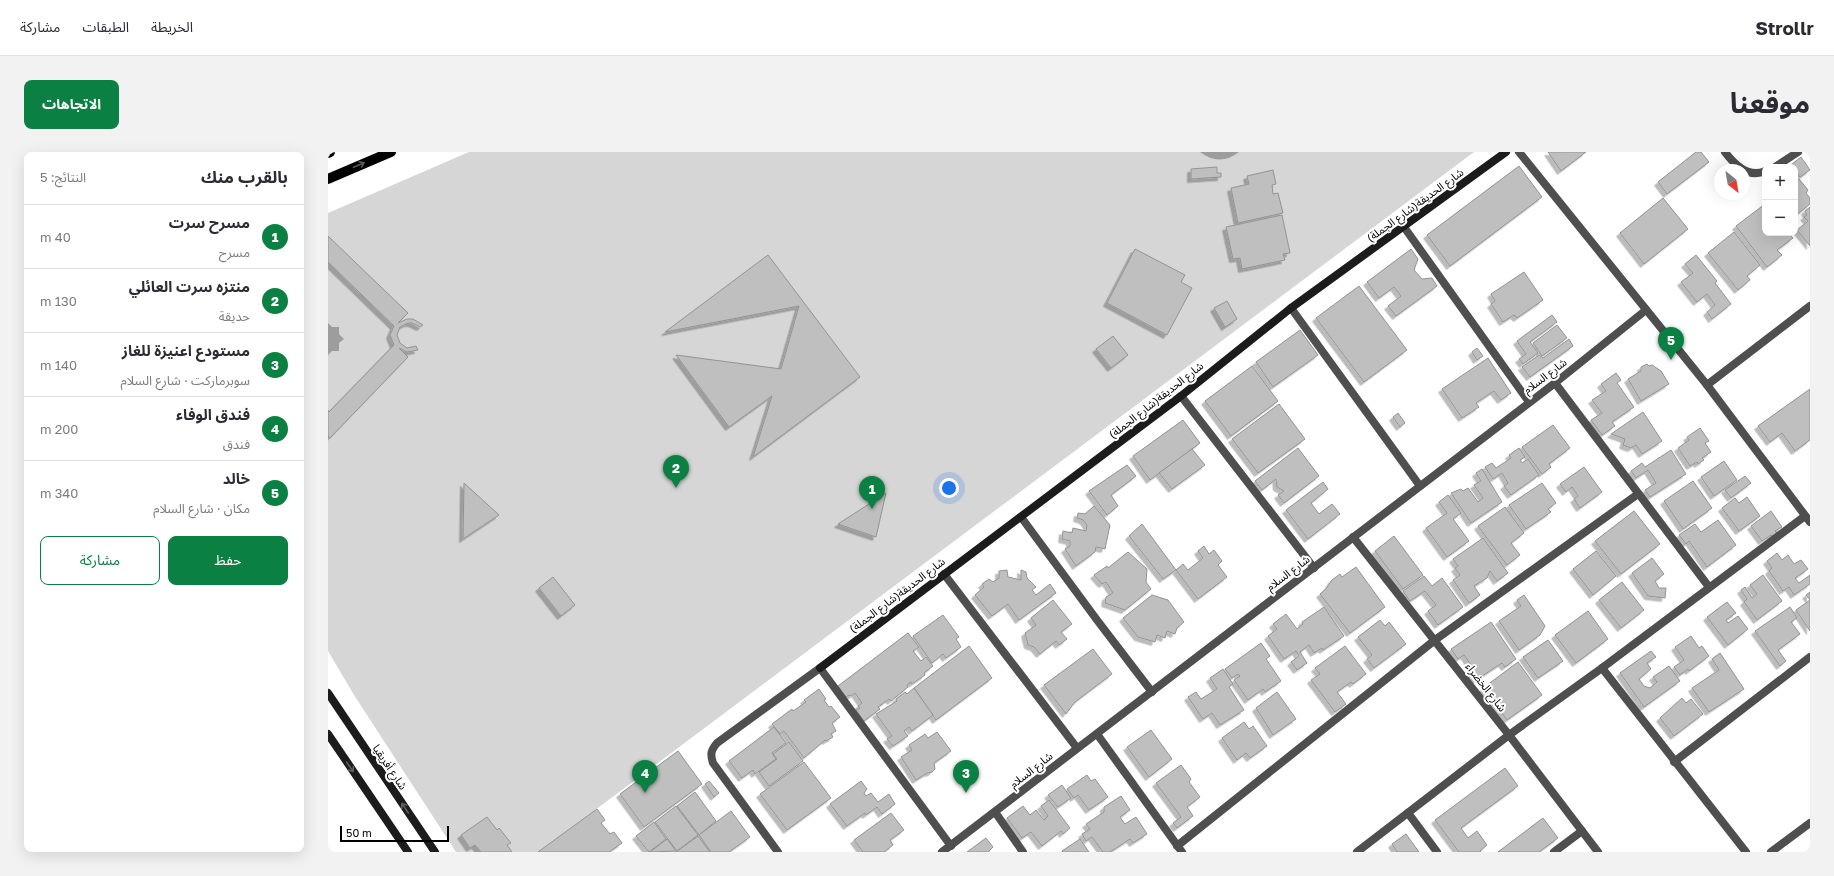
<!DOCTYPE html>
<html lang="ar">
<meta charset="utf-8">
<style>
body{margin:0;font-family:"Golos Text","Noto Sans Arabic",sans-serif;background:#f2f2f3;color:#2b2b33;direction:rtl}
.controls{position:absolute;right:12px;top:12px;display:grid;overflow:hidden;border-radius:8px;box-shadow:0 4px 16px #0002}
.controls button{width:36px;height:36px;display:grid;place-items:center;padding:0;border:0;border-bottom:1px solid #e1e1e2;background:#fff;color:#2b2b33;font:20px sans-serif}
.compass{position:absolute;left:1386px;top:12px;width:36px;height:36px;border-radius:50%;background:#fff;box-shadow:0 4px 16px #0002;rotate:149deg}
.scale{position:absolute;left:12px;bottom:10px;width:109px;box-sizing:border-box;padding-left:4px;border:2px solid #000;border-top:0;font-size:11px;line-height:14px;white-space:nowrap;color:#000;-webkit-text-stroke:3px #fff;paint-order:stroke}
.you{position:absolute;left:621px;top:336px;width:14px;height:14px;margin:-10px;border:3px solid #fff;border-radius:50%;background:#1a73e8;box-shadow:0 0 0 6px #1a73e833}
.badge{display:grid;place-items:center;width:26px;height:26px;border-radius:50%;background:#0b8043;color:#fff;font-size:13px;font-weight:700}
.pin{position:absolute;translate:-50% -33px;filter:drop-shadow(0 1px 2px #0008)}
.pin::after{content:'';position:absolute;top:21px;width:14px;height:12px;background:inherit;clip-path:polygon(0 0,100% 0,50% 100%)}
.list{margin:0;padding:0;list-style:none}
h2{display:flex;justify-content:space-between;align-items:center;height:52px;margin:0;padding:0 16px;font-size:17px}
h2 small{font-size:13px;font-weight:400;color:#7c7c81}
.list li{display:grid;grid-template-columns:26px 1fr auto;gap:12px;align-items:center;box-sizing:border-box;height:64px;padding:0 16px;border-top:1px solid #e1e1e2}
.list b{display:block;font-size:15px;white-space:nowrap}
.list p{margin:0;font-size:13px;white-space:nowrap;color:#7c7c81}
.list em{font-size:13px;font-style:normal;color:#7c7c81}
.actions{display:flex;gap:8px;padding:12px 16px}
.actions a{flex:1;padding:9px 0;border:1px solid #0b8043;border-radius:8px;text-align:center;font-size:14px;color:#0b8043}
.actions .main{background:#0b8043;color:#fff}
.map{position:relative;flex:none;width:1482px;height:700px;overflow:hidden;direction:ltr;border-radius:8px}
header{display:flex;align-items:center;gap:24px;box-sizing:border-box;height:56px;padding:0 20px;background:#fff;border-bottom:1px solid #e1e1e2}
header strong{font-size:19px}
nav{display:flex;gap:22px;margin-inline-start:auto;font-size:14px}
.intro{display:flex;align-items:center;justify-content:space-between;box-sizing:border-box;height:96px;padding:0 24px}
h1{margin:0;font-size:28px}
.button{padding:10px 18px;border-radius:8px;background:#0b8043;color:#fff;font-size:14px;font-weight:700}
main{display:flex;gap:24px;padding:0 24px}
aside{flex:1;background:#fff;border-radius:8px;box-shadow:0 4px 16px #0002}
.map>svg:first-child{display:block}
.green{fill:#d6d6d6}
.water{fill:#9d9d9d}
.building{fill:#bfbfbf;stroke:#939393;filter:url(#shadow)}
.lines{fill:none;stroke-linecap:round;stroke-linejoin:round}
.street{stroke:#4f4f4f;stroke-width:8}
.secondary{stroke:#1c1c1c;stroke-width:8}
.primary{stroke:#000;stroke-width:10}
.oneway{stroke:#595959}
.oneway2{stroke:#606060}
.labels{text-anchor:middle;stroke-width:4;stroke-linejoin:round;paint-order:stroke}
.street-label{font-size:11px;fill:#000;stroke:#fff}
</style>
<header>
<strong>Strollr</strong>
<nav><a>الخريطة</a><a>الطبقات</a><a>مشاركة</a></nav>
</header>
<div class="intro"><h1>موقعنا</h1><a class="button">الاتجاهات</a></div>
<main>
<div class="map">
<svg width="1482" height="700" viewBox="0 0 1482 700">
<defs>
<filter id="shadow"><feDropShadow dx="-3.5" dy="3.5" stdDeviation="0" flood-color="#0004"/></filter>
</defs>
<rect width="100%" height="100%" fill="#fff"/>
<path class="green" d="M141,0H1146L211,700H128L26,543L0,499V61Z"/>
<g class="water">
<path d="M872,0H911C898,10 885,10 872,0Z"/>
<path d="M0,171L4,175H11V182L16,187L11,191V199H4L0,203Z"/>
</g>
<g class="building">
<path d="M1220,0H1258L1233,19Z"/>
<path d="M1368,0H1373L1381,10L1339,42L1330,30Z"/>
<path d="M1473,5L1482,18L1472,25L1467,18V15L1463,13Z"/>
<path d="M1191,14L1214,45L1122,114L1099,83Z"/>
<path d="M889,15V21H893V25L863,27V17Z"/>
<path d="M945,18L948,32L944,33L945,42L950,41L955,61L910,71L903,36L921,32L919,24Z"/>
<path d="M1471,27L1480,38L1478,41L1482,46V52L1467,64V30Z"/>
<path d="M1335,46L1360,77L1316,112L1292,81Z"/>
<path d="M1437,52V81H1460L1465,86L1449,98L1454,103L1439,115L1408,74Z"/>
<path d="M1482,55V94L1469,78L1480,69L1476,65L1479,63L1477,59Z"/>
<path d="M954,63L962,101L955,102L957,108L914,117L912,106L905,107L898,75Z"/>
<path d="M1406,80L1432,113L1419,124L1422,128L1410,138L1380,101Z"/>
<path d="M0,84L80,161L70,171L79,167H85L95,173L92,175L84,171H80L72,175L69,183L72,191L79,196L88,194L90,198L79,200L71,196L80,205L2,286L0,284V258L1,260L66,193L62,183L66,174L0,110Z"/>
<path d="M807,97L857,123L853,130L864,136L839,183L779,151Z"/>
<path d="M1083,97L1090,107L1086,118L1094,127L1104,126L1109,134L1068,164L1060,154L1073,144L1066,135L1051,146L1039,130Z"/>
<path d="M440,103L532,225L425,305L444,244L401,275L348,203L453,217L471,154L337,180Z"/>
<path d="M1368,103L1389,129L1387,131L1403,152L1384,167L1379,160L1387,153L1379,142L1369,150L1353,130L1365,121L1357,112Z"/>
<path d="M1196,120L1215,148L1189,166L1186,163L1175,170L1163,152L1167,149L1163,142Z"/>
<path d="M1031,134L1079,198L1036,230L988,166Z"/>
<path d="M899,149L909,167L897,175L886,156Z"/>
<path d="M1224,163L1229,170L1202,190L1210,201L1195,212L1191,207L1198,202L1189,189Z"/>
<path d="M1229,173L1239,186L1214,204L1205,191Z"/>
<path d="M972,178L990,203L945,235L928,210Z"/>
<path d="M785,184L800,203L783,216L768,197Z"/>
<path d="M1241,187L1245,194L1202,225L1194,215L1211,203L1215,206Z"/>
<path d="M1149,196L1155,204L1149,208L1144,200Z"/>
<path d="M1160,206L1183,241L1173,248L1166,239L1148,251L1151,255L1134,266L1114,237Z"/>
<path d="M1319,212L1321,214L1324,213L1333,219L1341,232L1313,249L1300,227L1313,219V215Z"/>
<path d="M924,214L950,249L903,284L877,249Z"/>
<path d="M1288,221L1293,228L1289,231L1306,255L1284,270L1287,274L1274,283L1263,268L1274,261L1264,248L1278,239L1273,232Z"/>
<path d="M1482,237V288L1467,299L1454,281L1442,290L1430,274Z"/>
<path d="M951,252L977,287L930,321L904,287Z"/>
<path d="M1315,260L1334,289L1314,302L1308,293L1303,296L1295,293L1297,287L1283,282Z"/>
<path d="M1070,261L1077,271L1072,275L1065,265Z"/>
<path d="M855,268L872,291L822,328L805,304Z"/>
<path d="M1225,273L1242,296L1221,312L1223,315L1214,322L1194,295Z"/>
<path d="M1372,276L1381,289L1377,291L1383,300L1374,306L1376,308L1370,312L1369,310L1362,314L1350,296L1361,288L1359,285Z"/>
<path d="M970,296L991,324L956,351L950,343L956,339L949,335L948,327L934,338L927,329Z"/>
<path d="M1191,296L1197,305L1192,308L1194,311L1200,307L1211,323L1183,343L1176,334L1180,331L1174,321L1165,327L1157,315L1164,311L1168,316L1183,306L1181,303Z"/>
<path d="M864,297L877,313L844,337L831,321Z"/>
<path d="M1343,298L1358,322L1322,345L1317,338L1328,331L1320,318L1308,326L1303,319L1314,311L1317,315Z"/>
<path d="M1396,309L1409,328L1386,344L1373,325Z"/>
<path d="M799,313L808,324L783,343L790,354L779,363L761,339Z"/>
<path d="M1256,315L1274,340L1252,356L1246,347L1250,344L1244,335L1238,340L1232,332Z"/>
<path d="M1154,317L1174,350L1143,371L1123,341L1133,337L1135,339L1140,336L1150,350L1155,346L1146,333L1153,329L1148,321Z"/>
<path d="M1417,324L1423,331L1403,346L1397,338Z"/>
<path d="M1365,329L1384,356L1355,377L1336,349Z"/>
<path d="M995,330L1000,337L983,351L991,362L1004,352L1012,362L980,387L958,358Z"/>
<path d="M136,331L171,363L135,387Z"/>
<path d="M1214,331L1228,351L1220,357L1223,360L1198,377L1181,353Z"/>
<path d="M558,341L548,385L510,372Z"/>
<path d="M1120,343L1133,361L1125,367L1141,389L1119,405L1098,376L1119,361L1111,350Z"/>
<path d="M1419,345L1432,364L1411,379L1394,356L1407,346L1411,351Z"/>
<path d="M766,354L782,373L777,397L768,395L767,400L748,414L737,397L742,394V389L734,387L735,379L744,381L745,376L758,379L759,373L755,368L749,366L750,361L757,362Z"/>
<path d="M1177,355L1196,381L1183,391L1192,403L1179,413L1150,374Z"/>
<path d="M1306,359L1332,392L1293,422L1267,389Z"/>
<path d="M1443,359L1454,375L1447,379L1450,382L1445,386L1443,383L1434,389L1423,374Z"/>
<path d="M1390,368L1408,393L1379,415L1361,389L1358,392L1351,383L1367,372L1373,380Z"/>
<path d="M814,372L848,418L835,427L801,384Z"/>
<path d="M1066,384L1095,423L1075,437L1047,399Z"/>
<path d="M1155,386L1180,421L1169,429L1162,419L1159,426L1146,434L1152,443L1141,451L1125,428L1132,423L1127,416L1130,414L1125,407Z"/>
<path d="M876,394L881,402L886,398L894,409L890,413L899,425L870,447L848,418L855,412L860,418L875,406L870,399Z"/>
<path d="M1268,399L1288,424L1265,443L1245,417Z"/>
<path d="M800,400L819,417L818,430L823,437L797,458L777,451L778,445L785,441L778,430L774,432L766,423L779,414L780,416Z"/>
<path d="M1449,401L1454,408L1460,403L1466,412L1473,408L1480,417L1467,426L1471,431L1482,423V432L1466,443L1461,435L1455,439L1441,419L1444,416L1439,409Z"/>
<path d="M1324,406L1336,422L1327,429L1331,436H1338L1337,446L1320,444L1304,421Z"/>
<path d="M1028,415L1057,455L1022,481L992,442L998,437L1004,428L1012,422L1014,425Z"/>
<path d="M679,418L680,425L693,428V418L698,420L699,426L708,435L704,438L708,443L722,432L728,441L691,468L680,452L664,464L647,443L656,435L654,432L661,427L665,430L671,426V419Z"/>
<path d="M1435,423L1454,449L1429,468L1416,450L1419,447L1413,438L1417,435L1424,446L1429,442L1422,433Z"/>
<path d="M1096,424L1104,434L1114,426L1135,455L1110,473L1100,459L1108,453L1097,439L1082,449L1075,439Z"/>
<path d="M225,425L247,453L233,464L211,436Z"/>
<path d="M1294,430L1316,458L1293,476L1271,448Z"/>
<path d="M1482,440V479L1468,458L1482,448L1478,443Z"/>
<path d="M824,443L840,448L856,470L849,476L847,482L839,479L837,486L829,483L827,490L810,485L795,466Z"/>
<path d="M1196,443L1217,474L1212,483L1191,498L1171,469L1193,454L1189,448Z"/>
<path d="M725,448L744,472L733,480L739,487L731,493L728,489L712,502L706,495L700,493L697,481L708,473L703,466Z"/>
<path d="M1399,450L1408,461L1398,468L1400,471L1410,464L1420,477L1400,493L1379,465Z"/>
<path d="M996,455L1016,484L995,498L994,496L986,501L981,493L972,500L979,511L969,518L963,510L971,504L968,499L956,507L940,484L949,477L945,472L958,462L969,477L975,472L974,470Z"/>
<path d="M1462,455L1469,466L1463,470L1472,482L1450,498L1458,509L1452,514L1427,479Z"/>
<path d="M1260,459L1280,487L1248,511L1227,483Z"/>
<path d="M615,463L631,485L628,487L633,495L618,506L615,502L604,511L585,484Z"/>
<path d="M1052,468L1057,474L1061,470L1078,492L1046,516L1039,507L1044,503L1030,485Z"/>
<path d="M1163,470L1188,507L1177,515L1174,511L1148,528L1142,519L1143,513L1136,503L1130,507L1123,497Z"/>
<path d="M580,481L591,495L585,499L593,509L598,505L605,514L596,521L597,523L584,532L583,530L579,533L580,535L563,549L561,547L550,555L552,557L536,569L528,558L532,556L530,554L534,551L527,541L523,544L521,543L518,545L510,534Z"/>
<path d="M1363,484L1371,496L1374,494L1381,504L1361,519L1360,517L1352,523L1346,515L1356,508L1347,495Z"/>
<path d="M1220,488L1235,509L1210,526L1195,505Z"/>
<path d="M933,491L942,504L938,507L953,529L937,540L935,537L920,548L906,528L912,524L910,522L904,526L897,517Z"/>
<path d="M641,494L664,526L608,568L586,536Z"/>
<path d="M1017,494L1038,522L1025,532L1023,530L1009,540L1018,552L1007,560L983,528L992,522L987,516Z"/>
<path d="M765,497L784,522L747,550L738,562L716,533Z"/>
<path d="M1323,499L1328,505L1319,511L1323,517L1311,527L1316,534L1322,536L1329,530L1325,525L1341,514L1352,529L1316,555L1292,521Z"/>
<path d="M1392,501L1416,537L1381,560L1364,536L1391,518L1384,507Z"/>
<path d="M1190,510L1214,543L1179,568L1155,536Z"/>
<path d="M895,517L905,532L901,535L916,558L892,573L884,561L875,567L860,545L868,540L873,547L889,537L882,526Z"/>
<path d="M586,536L605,563L584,579L581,575L576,579L580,584L565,594L559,587L564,584L548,562L569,549L568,547L577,540L579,542Z"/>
<path d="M491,537L498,547L496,548L501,555L503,554L512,565L504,571L508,579L503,582L505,585L498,589L497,588L476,606L456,579L452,582L444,572L464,557L465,559L478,550L476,548Z"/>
<path d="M949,540L968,567L945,583L928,556Z"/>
<path d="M1354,546L1358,551L1363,547L1375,562L1346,584L1332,566Z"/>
<path d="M916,570L921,577L925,574L939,594L922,606L918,601L909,608L894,586Z"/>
<path d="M446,575L458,591L444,601L448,607L427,622L425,618L414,626L401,609Z"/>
<path d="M823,578L844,607L821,625L799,595Z"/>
<path d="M609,580L623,599L606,611L607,617L604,620L599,621L588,628L573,605L584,598L581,593L597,582L600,586Z"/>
<path d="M461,590L475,609L441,634L431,620L449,607L445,602Z"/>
<path d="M350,599L374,632L316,675L292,642Z"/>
<path d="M476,610L503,646L459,678L432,642Z"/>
<path d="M853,613L863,627L861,630L872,645L859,655L865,664L849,676L845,671L853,665L828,631Z"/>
<path d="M1177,616L1190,634L1133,676L1140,686L1149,679L1159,693L1152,699L1153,700H1131L1107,668Z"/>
<path d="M759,623L763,629L767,627L780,645L761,658L750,643L746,646L739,637Z"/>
<path d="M381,629L391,641L386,645L377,632Z"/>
<path d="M533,629L539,637L536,641L538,644L543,641L550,650L561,642L567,652L554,662L549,655L538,663L537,661L519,674L502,652Z"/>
<path d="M734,633L743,646L730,655L720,643Z"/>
<path d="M367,640L388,669L371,683L349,654Z"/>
<path d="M793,644L802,658L792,665L797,672L808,665L819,682L805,691L802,687L782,700H775L764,685L758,689L754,682L762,677L758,672L776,660V655Z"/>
<path d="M721,648L742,676L735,682L733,679L714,694L703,680L694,686L679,666L695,654L702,663L708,658L716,668L720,664L713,654Z"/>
<path d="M348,654L370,683L349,699L327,670Z"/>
<path d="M269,657L277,668L273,671L282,682L286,680L294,691L281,700H210Z"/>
<path d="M403,659L422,685L401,700H383L371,683Z"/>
<path d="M563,661L576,678L562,688L565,693L556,700H535L526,688Z"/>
<path d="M159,665L169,678L171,676L183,691L179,693L184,700H153L147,693L142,696L133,683Z"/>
<path d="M1215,666L1230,686L1211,700H1170Z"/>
<path d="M326,670L338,687L321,700L308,684Z"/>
<path d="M1078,682L1091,700H1069L1064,692Z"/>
<path d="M370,684L382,700H348Z"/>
<path d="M658,686L665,695L661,699V700H639Z"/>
<path d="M339,687L348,699L322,700Z"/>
<path d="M752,687L761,700H735L734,699Z"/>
</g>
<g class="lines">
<g class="street">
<path d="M1191,0L1379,233L1482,370"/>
<path d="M1397,0C1406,12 1420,27 1437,19"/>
<path d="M1447,15L1470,0"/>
<path d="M1076,75L1201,250"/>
<path d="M963,156L1092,334"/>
<path d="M1227,231L1381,435"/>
<path d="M1379,233L1482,154"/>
<path d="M853,244L986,416"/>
<path d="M693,365L769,468L824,540"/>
<path d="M1025,385L1181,583L1270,700"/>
<path d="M616,422L749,596"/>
<path d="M1274,516L1418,700"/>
<path d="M769,582L854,700"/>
<path d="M1346,610L1482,505"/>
<path d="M667,660L695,700"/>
<path d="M1080,661L1109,700"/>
<path d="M849,694L1107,488L1310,342"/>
<path d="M450,700L385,611C382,602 383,598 389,591L492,516L623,694"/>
<path d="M614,700L1227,231L1318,158"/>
<path d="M1029,700L1181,583L1274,516L1477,364"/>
<path d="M1226,700L1254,679"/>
<path d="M1443,700L1482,671"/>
</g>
<g class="secondary">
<path d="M492,516L853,244L963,156L1178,0"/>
<path d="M0,541L107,700"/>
<path d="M0,582L80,700"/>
</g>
<g class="primary">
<path d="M0,1L2,0"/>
<path d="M0,27L63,0"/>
</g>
</g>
<defs><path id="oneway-shaft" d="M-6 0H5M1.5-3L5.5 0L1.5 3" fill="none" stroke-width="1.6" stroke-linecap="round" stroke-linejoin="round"/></defs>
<use class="oneway" href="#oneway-shaft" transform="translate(31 13) rotate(-23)"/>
<g class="oneway2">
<use href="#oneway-shaft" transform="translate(22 615) rotate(55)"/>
<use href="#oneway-shaft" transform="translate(77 656) rotate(-124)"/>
</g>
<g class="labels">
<g class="street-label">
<text transform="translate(1087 53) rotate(-36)" y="4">شارع الحديقة(شارع الجملة)</text>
<text transform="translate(1217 224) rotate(-37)" y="4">شارع السلام</text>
<text transform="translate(828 248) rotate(-38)" y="4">شارع الحديقة(شارع الجملة)</text>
<text transform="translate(960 421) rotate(-37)" y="4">شارع السلام</text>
<text transform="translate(569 443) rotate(-37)" y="4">شارع الحديقة(شارع الجملة)</text>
<text transform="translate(1158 535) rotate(52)" y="4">شارع الخضراء</text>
<text transform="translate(62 615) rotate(56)" y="4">شارع أفريقيا</text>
<text transform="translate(703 618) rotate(-38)" y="4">شارع السلام</text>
</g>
</g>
</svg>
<div class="controls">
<button>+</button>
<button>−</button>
</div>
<svg class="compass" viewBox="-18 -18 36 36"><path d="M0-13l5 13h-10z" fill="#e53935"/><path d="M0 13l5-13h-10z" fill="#7c7c81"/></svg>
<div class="scale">50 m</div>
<div class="you"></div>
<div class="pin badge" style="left:544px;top:357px">1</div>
<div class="pin badge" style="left:348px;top:336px">2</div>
<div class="pin badge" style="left:638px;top:641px">3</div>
<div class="pin badge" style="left:317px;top:641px">4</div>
<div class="pin badge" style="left:1343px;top:208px">5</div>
</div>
<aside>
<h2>بالقرب منك<small>النتائج: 5</small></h2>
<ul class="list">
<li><span class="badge">1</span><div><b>مسرح سرت</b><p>مسرح</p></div><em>40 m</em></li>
<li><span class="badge">2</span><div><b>منتزه سرت العائلي</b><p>حديقة</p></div><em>130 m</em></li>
<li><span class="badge">3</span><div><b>مستودع اعنيزة للغاز</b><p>سوبرماركت · شارع السلام</p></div><em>140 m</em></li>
<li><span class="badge">4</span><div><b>فندق الوفاء</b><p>فندق</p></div><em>200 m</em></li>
<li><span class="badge">5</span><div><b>خالد</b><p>مكان · شارع السلام</p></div><em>340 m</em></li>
</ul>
<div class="actions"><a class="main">حفظ</a><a>مشاركة</a></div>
</aside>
</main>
